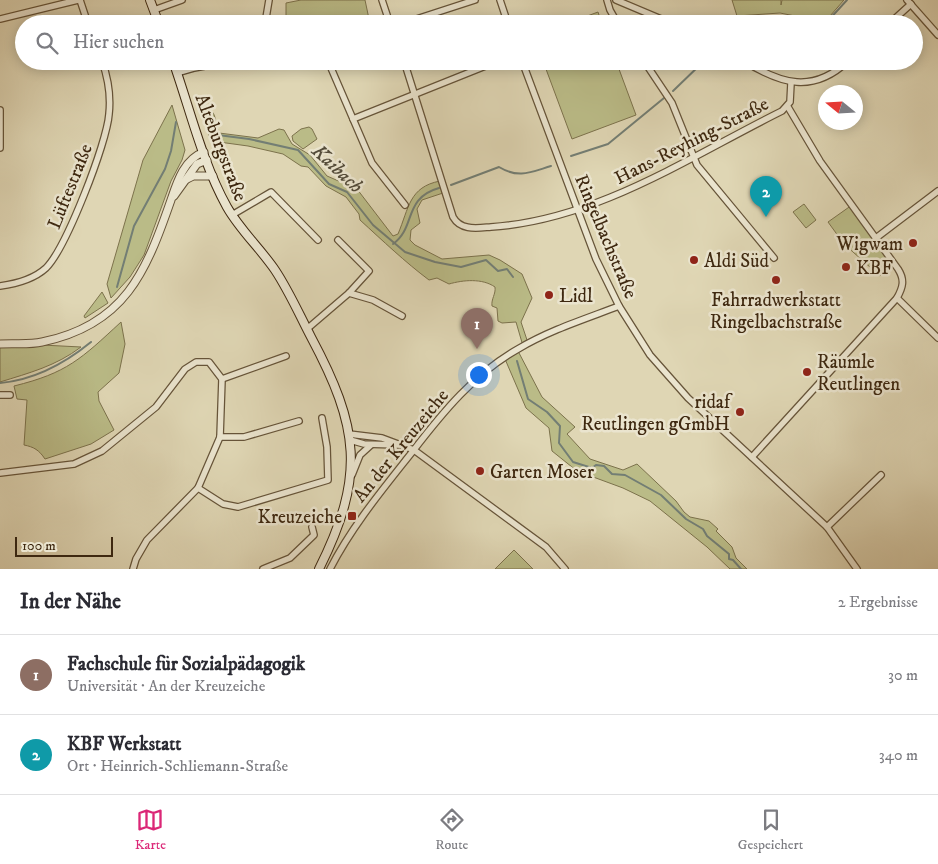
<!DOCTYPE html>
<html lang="de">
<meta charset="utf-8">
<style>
body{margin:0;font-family:"IM FELL DW Pica",serif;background:#f2f2f3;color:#2b2b33}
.compass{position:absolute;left:818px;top:85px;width:45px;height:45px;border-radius:50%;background:#fff;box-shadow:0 2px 12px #0003;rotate:288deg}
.scale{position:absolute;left:15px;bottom:12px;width:98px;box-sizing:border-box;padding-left:5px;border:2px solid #3e2810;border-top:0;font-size:14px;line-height:18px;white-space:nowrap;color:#3e2810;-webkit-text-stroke:4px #eae4ce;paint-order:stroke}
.you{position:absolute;left:478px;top:374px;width:18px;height:18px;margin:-12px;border:4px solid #fff;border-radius:50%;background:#1a73e8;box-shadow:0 0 0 8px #1a73e833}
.badge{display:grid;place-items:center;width:32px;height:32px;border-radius:50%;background:#db2777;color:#fff;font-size:16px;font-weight:700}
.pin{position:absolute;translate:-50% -41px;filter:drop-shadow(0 1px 2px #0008)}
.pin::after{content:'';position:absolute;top:26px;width:18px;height:15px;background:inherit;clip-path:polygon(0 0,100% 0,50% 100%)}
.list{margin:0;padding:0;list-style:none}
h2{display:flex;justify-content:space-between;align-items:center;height:65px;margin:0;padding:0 20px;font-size:21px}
h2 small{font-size:16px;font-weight:400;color:#7c7c81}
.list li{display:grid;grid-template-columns:32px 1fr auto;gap:15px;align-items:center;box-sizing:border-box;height:80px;padding:0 20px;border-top:1px solid #e1e1e2}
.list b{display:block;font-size:19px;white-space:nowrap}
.list p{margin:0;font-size:16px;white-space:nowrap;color:#7c7c81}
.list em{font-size:16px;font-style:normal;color:#7c7c81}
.icon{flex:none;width:28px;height:28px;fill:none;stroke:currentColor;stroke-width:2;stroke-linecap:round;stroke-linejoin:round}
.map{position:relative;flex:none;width:938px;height:569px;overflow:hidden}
.search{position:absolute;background:#fff;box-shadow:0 2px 12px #0003;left:15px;right:15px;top:15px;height:55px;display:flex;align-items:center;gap:12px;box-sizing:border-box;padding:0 18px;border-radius:28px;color:#7c7c81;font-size:19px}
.sheet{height:225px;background:#fff}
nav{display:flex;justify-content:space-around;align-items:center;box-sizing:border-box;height:70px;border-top:1px solid #e1e1e2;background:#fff;font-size:14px;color:#7c7c81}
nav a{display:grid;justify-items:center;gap:2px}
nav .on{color:#db2777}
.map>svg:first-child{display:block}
.green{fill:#babb87;stroke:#7c724c}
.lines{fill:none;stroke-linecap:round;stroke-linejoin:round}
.stream{stroke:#737e74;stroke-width:2}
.minor-casing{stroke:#665439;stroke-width:8}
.tertiary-casing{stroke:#665439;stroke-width:9}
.secondary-casing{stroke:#3e2810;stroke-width:10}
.minor{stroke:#eae4ce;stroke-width:5.5}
.tertiary{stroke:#eae4ce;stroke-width:7}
.secondary{stroke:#eae4ce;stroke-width:8}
.poi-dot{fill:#8f2418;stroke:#eae4ce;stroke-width:2}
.labels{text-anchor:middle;stroke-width:5;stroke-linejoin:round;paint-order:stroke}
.street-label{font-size:19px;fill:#3e2810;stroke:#eae4ce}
.poi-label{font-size:19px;fill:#3e2810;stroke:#eae4ce;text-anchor:start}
.water-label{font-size:20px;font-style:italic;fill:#544c3a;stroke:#eae4ce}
</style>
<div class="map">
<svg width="938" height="569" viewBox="0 0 938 569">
<rect width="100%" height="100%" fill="#dfd6b4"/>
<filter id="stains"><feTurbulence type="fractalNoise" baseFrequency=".004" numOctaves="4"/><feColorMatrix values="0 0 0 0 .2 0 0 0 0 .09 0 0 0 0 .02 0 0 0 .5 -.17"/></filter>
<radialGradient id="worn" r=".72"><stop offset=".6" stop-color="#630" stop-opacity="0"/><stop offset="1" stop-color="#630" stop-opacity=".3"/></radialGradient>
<g class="green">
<path d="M301,0H365L369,19L355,24L350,16L341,21L342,24H286V3Z"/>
<path d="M732,0H781V5L782,0H844L823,24H799L795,16L780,13L737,16Z"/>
<path d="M598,12L602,24H566Z"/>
<path d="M543,61H616L636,115L572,139Z"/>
<path d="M172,105L185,150L182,160L171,181L144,255L130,277L111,298L107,284L143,160Z"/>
<path d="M201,105C219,111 213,119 219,133L258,138L279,129L284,130L292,144L310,155L327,176L357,189L393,236L398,234C409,208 409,187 440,181L443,193L422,200L417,209L420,223L411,230L410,240L415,245L442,259L489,255L500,260L522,274L532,298L521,322L528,343L523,346L516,322L502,323L498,321L497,308L492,306C491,299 496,294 495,287C482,278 463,280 449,284L437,278L429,280C405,262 383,241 360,220L359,214L346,197L326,186L308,167L301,166L283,154L248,146L219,142L212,144L199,106Z"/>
<path d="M309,127L312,129L317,139L303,149L293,141L292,136L301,129Z"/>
<path d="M804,204L816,220L806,228L793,212Z"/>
<path d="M852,205L893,261L880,276L844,244L828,222Z"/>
<path d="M102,292L108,303L85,318L84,316Z"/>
<path d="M121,322L125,344L119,373L98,392L99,401L114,430L91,444L45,459C39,450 34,447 24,445L27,400L17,399L14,386C67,373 81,359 121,322Z"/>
<path d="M42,345L81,347C56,366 29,373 0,382V347Z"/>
<path d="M518,351L542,397L575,427L567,434L590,459L623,470L637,464L676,501L684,512L690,517L709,521L718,529L716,531L732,547L736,558L747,569H730L707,547L650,501L623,488L577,471L552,451L549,428L526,408L505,359Z"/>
<path d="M514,550L533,569H495Z"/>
</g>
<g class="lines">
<g class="stream">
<path d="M825,24L847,0"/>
<path d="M776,62L780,61"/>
<path d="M673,91L703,62L718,61"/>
<path d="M203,110L218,135L249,139L298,150L329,184L347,192L373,225L405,252L435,262L461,267L486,260L498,271L507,269L513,277"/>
<path d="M571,156L608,144L664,98"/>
<path d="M451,185L499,167C519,179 531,172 551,166"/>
<path d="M393,244C416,228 403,198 439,188"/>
<path d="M117,287L134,226L165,169L171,151L176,122"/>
<path d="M517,361L528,399L547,412L560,426L559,443L573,462L592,468L596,465L604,466L612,474L625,475L661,495L686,519L703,529L707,536L729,554V559L733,560L741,569"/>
<path d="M0,383C35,380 64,364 91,342"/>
</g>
<g class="minor-casing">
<g id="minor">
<path d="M80,0L88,24"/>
<path d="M382,0L390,24"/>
<path d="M500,0L508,24"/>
<path d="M607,0L610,10L618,24"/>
<path d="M616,0L673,24"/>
<path d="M907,0L938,35"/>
<path d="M154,10L182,0"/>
<path d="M0,19L78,0"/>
<path d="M265,24L269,0"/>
<path d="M401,24L475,0"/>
<path d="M889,24L911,4"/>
<path d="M328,61L372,163L405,205"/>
<path d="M404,61L453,217C461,231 477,228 491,227C597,220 689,157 782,111L790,102L791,83"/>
<path d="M522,61L596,259L619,306L650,355L688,398L827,527L857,569"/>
<path d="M644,61L672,103L697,165L774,258"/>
<path d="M744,61C781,84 813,94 848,61"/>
<path d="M177,73C202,65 228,61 254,62C272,62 287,65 305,61"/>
<path d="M0,110V148"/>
<path d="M353,119L498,61"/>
<path d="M232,215L271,192L318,240"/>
<path d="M876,238L938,191"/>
<path d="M0,286C15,284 34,279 46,268C66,248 107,143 109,114C111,96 108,78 102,61"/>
<path d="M349,293L373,300L402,316"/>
<path d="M897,298L938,338"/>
<path d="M307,329L349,293L369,271L338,240"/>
<path d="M222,379L286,356"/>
<path d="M0,395H10"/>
<path d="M349,434L382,438L414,450L546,547L565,569"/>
<path d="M220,437H244L299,421"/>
<path d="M350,440L364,444L398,445"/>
<path d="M752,457L897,298C903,287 905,280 898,269L820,161L788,107"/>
<path d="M0,473L74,464L102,451L156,407L185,369L196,362H209L222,379L220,437L198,488L147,540L136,559L133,569"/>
<path d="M352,475L360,455L371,445"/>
<path d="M198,488L223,504L238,507L328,480L327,447L322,418"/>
<path d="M827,527L881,475"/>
<path d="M263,569L290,558L314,535L312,527"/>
<path d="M330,569C352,526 383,489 413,451C443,412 474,374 518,349C550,330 585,319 619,306"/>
</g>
</g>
<g class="tertiary-casing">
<g id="tertiary">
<path d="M187,179L193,176H213"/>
<path d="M174,196L197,164L207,160"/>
<path d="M0,344C14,343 29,345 42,342C125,325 146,272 171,200C177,182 184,159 204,152"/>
</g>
</g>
<g class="secondary-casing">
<g id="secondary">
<path d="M150,0L159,24"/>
<path d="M173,61C190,109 202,162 227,207C240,230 260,248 275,270C289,291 299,314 311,337C359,427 366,475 319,569"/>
</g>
</g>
<use href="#minor" class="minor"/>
<use href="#tertiary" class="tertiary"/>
<use href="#secondary" class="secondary"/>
</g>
<g class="poi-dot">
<circle cx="913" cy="243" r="5"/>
<circle cx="694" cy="260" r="5"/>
<circle cx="846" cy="267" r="5"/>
<circle cx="776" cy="280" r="5"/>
<circle cx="549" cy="295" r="5"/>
<circle cx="807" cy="372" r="5"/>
<circle cx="740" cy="412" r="5"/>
<circle cx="480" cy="471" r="5"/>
<rect x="347" y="511" width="10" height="10" rx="2.5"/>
</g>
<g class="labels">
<g class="street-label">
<text transform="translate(691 140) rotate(-27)" y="7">Hans-Reyhing-Straße</text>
<text transform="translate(222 147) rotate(69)" y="7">Alteburgstraße</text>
<text transform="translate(69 186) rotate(-68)" y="7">Lüftestraße</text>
<text transform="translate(607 236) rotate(67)" y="7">Ringelbachstraße</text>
<text transform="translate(400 445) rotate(-51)" y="7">An der Kreuzeiche</text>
</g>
<g class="poi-label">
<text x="903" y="250" text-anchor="end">Wigwam</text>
<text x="704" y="267">Aldi Süd</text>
<text x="856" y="274">KBF</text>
<text x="559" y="302">Lidl</text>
<text x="776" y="306" text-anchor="middle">Fahrradwerkstatt<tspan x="776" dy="22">Ringelbachstraße</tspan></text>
<text x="817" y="368">Räumle<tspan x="817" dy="22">Reutlingen</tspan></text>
<text x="730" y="408" text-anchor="end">ridaf<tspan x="730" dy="22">Reutlingen gGmbH</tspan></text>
<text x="490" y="478">Garten Moser</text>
<text x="342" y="523" text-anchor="end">Kreuzeiche</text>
</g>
<g class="water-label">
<text transform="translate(338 168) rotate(43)" y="7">Kaibach</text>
</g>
</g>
<rect width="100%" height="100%" filter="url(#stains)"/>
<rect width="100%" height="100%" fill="url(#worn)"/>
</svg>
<svg class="compass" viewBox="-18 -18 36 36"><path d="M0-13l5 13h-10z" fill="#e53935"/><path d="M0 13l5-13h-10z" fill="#7c7c81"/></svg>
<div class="scale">100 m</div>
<div class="you"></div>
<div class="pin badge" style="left:477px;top:349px;background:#8d6e63">1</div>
<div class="pin badge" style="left:766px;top:217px;background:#0f9aa8">2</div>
<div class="search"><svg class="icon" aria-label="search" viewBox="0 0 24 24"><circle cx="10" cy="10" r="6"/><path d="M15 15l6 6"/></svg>Hier suchen</div>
</div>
<section class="sheet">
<h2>In der Nähe<small>2 Ergebnisse</small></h2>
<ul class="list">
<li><span class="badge" style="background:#8d6e63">1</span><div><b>Fachschule für Sozialpädagogik</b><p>Universität · An der Kreuzeiche</p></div><em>30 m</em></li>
<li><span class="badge" style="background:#0f9aa8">2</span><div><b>KBF Werkstatt</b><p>Ort · Heinrich-Schliemann-Straße</p></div><em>340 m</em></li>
</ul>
</section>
<nav>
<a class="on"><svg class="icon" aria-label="map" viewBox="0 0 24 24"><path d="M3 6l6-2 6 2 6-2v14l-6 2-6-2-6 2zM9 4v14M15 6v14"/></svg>Karte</a>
<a><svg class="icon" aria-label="directions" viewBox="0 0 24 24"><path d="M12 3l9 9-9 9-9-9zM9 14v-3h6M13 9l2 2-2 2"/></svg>Route</a>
<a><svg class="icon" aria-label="saved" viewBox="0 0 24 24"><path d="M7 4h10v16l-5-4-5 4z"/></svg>Gespeichert</a>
</nav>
